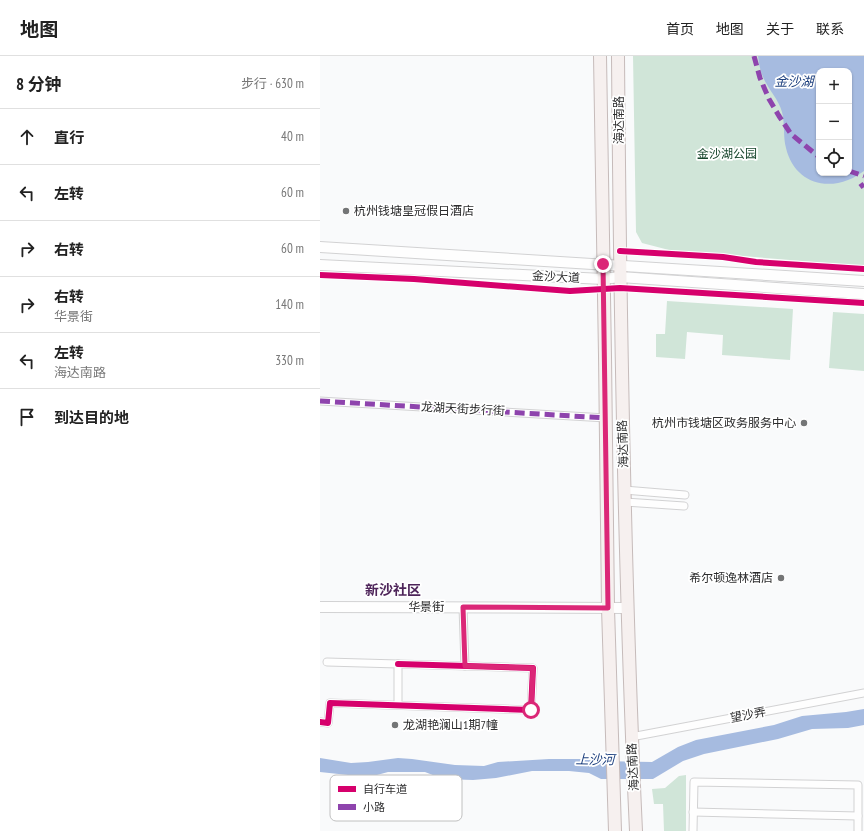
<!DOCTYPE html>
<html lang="zh">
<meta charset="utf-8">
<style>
body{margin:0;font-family:"PT Sans Narrow","Noto Sans SC",sans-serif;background:#f6f6f6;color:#222}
.controls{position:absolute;right:12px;top:12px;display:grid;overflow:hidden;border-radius:8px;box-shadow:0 1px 3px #0004}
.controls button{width:36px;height:36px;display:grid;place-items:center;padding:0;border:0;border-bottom:1px solid #e0e0e0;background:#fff;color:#222;font:20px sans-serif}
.stop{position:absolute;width:12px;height:12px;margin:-9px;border:3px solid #db2777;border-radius:50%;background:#fff}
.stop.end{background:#db2777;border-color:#fff;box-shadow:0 1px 4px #0008}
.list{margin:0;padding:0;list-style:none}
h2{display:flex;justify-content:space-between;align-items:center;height:52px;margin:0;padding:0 16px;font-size:17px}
h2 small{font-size:13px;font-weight:400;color:#767676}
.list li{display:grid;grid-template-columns:26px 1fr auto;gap:12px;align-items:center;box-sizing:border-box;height:56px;padding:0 16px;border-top:1px solid #e0e0e0}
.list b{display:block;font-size:15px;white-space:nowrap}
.list p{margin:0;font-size:13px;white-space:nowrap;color:#767676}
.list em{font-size:13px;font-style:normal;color:#767676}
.icon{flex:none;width:22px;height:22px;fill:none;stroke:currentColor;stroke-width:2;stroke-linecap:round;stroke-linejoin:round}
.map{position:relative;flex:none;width:544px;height:775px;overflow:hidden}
header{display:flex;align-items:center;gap:24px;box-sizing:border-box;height:56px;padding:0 20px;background:#fff;border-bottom:1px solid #e0e0e0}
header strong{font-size:19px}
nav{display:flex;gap:22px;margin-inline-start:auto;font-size:14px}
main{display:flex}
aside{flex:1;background:#fff}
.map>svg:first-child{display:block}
.green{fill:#d0e5d8;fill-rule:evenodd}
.water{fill:#a6bbe0;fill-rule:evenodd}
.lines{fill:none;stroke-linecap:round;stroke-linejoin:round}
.street-casing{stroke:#d2d2d3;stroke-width:9}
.secondary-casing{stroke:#d2d2d3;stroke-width:12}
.primary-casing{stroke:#c6bbba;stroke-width:14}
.street{stroke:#fefefe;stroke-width:7}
.secondary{stroke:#fefefe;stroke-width:10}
.primary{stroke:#f6f0ef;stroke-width:12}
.quiet{stroke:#8e44ad;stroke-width:5;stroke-dasharray:10 5;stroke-linecap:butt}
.cycleway-casing{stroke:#fff;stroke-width:8}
.cycleway{stroke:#d6006c;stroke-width:6}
.route{stroke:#db2777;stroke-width:5}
.poi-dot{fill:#747576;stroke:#fff;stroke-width:1.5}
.labels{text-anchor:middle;stroke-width:3.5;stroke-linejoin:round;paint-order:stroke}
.street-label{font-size:12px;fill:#2d2d2e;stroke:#fff}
.park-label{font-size:12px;fill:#15452b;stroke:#fff}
.poi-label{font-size:12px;fill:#2d2d2e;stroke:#fff;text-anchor:start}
.water-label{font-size:13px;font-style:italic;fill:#1f417f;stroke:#fff}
.quarter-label{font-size:14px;font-weight:bold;fill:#4e255a;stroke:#fff}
.key{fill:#fff;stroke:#c0c0c0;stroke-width:1}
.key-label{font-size:11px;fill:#2d2d2e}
</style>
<header>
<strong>地图</strong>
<nav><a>首页</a><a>地图</a><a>关于</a><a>联系</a></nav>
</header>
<main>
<aside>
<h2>8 分钟<small>步行 · 630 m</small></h2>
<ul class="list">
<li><svg class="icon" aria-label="ahead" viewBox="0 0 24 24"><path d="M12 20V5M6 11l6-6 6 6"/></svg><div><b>直行</b></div><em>40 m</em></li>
<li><svg class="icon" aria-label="left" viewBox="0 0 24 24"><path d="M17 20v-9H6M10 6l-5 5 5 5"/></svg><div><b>左转</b></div><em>60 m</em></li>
<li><svg class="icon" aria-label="right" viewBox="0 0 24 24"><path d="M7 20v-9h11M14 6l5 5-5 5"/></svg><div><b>右转</b></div><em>60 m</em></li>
<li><svg class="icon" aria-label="right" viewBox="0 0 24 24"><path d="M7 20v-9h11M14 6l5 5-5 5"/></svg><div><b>右转</b><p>华景街</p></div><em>140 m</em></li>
<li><svg class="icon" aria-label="left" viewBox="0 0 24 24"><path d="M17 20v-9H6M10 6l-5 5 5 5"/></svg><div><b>左转</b><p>海达南路</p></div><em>330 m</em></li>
<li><svg class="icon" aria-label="arrive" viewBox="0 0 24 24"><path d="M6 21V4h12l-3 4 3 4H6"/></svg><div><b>到达目的地</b></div></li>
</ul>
</aside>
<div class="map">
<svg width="544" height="775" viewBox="0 0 544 775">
<rect width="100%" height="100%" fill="#f9fafb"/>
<g class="green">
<path d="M313,0H544V210L349,194L322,187L316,176ZM499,15H529V117H499Z"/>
<path d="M347,245L473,253L470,304L402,299L403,279L367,276L365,303L336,301V278H345Z"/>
<path d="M513,256L544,258V315L509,312Z"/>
<path d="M366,719V775H344L343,748H334L332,733L345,732L359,720Z"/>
</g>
<g class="water">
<path d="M438,0H544V115C539,118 534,122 528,124C500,135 473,122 466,92C463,81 465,68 462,56C459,44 448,33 443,21C440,15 439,7 438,0ZM499,15H529V117H499Z"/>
<path d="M544,653V669L528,672L492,673L458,683L384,698L363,705L333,723H281L269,717L249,715H212L176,722L153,724L123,723L105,716H68L57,719H28L0,716V702L31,707L48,706L78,702L92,703L135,709L164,710L178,706L229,703H264L278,705L332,706L358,691L376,684L454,669L482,660L526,656Z"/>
</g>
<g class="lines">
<g class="street-casing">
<g id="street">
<path d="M0,345L286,362"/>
<path d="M304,434L365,439"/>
<path d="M305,446L364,450"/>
<path d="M143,551L145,610"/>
<path d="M7,606L78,608V649"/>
<path d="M0,666L8,667L10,647L211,654L213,612L78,608"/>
<path d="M311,681L544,637"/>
<path d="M373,756L538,760"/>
<path d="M373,775L374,726L538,729V775"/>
</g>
</g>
<g class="secondary-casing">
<g id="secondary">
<path d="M0,191L544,225"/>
<path d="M0,209L283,223L300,221L544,238"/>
<path d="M0,551L308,552"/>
</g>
</g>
<g class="primary-casing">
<g id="primary">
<path d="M280,0L285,300L288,552L295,775"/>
<path d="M298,0C300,258 304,517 316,775"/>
</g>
</g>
<use href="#street" class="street"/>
<use href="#secondary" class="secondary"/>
<use href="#primary" class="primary"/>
<g class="quiet">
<path d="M434,0L440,22L449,43L459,60L471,78L499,101"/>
<path d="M529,115L544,120"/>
<path d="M540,131L544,128"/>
<path d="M0,345L286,362"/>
</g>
<g class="cycleway-casing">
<g id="cycleway">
<path d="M300,195L403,201L436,206L544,213"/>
<path d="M0,219L94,223L250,235L300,232L544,247"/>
<path d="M0,666L8,667L10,647L211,654L213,612L78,608"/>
</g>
</g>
<use href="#cycleway" class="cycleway"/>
</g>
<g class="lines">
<path class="route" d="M211,654L213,612L145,610L143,551L288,552L283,208"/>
</g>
<g class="poi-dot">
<circle cx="26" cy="155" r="4"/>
<circle cx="484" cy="367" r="4"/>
<circle cx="461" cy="522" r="4"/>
<circle cx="75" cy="669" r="4"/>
</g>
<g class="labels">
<g class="street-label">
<text transform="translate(299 64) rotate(-90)" y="4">海达南路</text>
<text transform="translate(236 221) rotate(3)" y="4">金沙大道</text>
<text transform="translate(143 353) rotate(3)" y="4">龙湖天街步行街</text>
<text transform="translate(303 388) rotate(-92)" y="4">海达南路</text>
<text x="106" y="555">华景街</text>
<text transform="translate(428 659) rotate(-11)" y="4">望沙弄</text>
<text transform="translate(313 711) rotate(-93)" y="4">海达南路</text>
</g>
<g class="park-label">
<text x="407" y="102">金沙湖公园</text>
</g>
<g class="poi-label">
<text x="34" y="159">杭州钱塘皇冠假日酒店</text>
<text x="476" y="371" text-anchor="end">杭州市钱塘区政务服务中心</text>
<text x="453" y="526" text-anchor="end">希尔顿逸林酒店</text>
<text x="83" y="673">龙湖艳澜山1期7幢</text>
</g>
<g class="water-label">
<text x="474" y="30">金沙湖</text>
<text transform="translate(275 703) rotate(1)" y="5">上沙河</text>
</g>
<g class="quarter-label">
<text x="73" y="539">新沙社区</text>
</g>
</g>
<rect x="10" y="719" width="132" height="46" rx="6" class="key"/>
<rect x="18" y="730" width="18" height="6" fill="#d6006c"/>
<rect x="18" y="748" width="18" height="6" fill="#8e44ad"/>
<g class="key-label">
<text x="43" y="737">自行车道</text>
<text x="43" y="755">小路</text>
</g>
</svg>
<div class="controls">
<button>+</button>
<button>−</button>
<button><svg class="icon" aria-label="locate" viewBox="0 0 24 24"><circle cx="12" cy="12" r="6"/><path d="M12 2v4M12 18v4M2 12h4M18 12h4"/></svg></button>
</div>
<div class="stop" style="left:211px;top:654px"></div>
<div class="stop end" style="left:283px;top:208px"></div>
</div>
</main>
